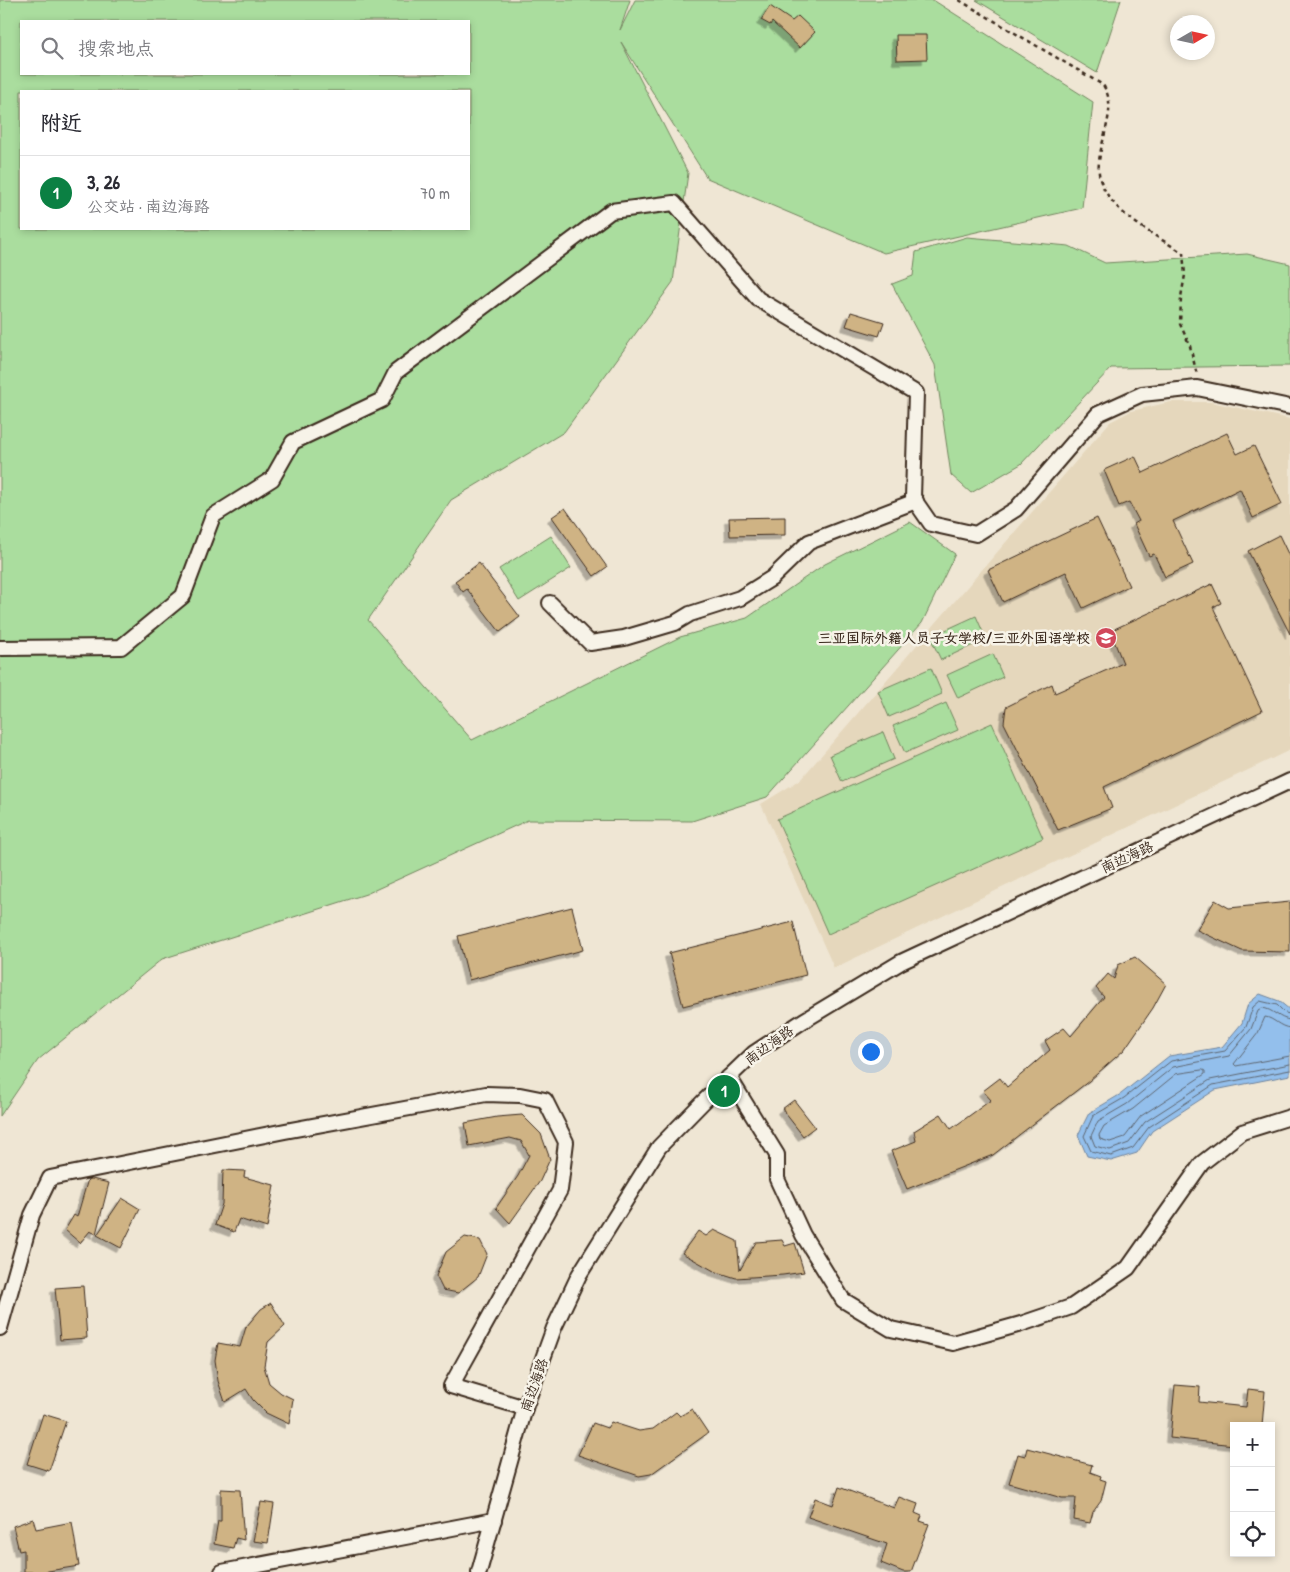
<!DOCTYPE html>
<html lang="zh">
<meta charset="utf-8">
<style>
body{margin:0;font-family:"Patrick Hand","LXGW WenKai TC",sans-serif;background:#f7f7f7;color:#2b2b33}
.controls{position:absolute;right:15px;bottom:15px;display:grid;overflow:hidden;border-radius:0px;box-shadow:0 2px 8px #0003}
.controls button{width:45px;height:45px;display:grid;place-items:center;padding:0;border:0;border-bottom:1px solid #e1e1e2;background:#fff;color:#2b2b33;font:25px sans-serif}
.compass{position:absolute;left:1170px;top:15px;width:45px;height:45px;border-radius:50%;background:#fff;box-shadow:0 2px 8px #0003;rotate:81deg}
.you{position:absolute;left:870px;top:1051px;width:18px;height:18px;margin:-12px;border:4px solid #fff;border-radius:50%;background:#1a73e8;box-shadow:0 0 0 8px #1a73e833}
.badge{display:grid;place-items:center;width:32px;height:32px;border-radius:50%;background:#0b8043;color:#fff;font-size:16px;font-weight:700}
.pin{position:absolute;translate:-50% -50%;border:2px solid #fff;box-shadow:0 1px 5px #0006}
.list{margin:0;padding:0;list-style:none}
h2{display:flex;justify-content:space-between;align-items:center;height:65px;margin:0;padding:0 20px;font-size:21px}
h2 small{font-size:16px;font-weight:400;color:#7c7c81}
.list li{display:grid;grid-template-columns:32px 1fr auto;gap:15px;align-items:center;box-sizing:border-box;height:75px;padding:0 20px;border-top:1px solid #e1e1e2}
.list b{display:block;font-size:19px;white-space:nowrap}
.list p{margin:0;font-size:16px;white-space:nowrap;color:#7c7c81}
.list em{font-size:16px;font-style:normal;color:#7c7c81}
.icon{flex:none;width:28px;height:28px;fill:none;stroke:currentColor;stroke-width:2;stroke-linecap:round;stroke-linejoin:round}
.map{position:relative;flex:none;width:1290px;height:1572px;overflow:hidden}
.search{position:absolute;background:#fff;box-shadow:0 2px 8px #0003;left:20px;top:20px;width:450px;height:55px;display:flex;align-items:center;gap:12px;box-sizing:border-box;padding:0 18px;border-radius:0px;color:#7c7c81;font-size:19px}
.panel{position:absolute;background:#fff;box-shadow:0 2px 8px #0003;left:20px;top:90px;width:450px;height:140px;border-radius:0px}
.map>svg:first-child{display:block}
.built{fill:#e5d7bc}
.green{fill:#aadd9e;stroke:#72845e;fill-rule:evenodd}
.water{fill:#93bfec;stroke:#70839a}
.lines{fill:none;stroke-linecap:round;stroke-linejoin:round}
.shore{stroke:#5e6670;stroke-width:1}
.building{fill:#cfb384;stroke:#3b2a1e;filter:url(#shadow)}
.minor-casing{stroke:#3b2a1e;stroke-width:18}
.path{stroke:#3b2a1e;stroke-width:2.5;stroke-dasharray:4 4;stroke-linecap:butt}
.minor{stroke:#f7f3e8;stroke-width:14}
.labels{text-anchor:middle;stroke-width:5;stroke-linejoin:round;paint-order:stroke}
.poi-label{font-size:14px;font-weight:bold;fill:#3b2a1e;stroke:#f7f3e8;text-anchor:end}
.street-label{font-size:14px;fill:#3b2a1e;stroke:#f7f3e8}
</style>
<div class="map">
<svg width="1290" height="1572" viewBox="0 0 1290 1572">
<defs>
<filter id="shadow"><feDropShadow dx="-4.5" dy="4.5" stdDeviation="0" flood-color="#0004"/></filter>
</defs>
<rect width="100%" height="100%" fill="#efe6d4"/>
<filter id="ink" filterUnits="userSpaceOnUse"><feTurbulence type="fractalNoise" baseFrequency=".02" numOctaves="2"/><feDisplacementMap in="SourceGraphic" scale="10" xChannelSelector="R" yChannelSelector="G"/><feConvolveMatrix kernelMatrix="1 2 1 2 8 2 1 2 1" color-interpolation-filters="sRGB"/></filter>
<g filter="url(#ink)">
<path class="built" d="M1171,402H1211L1290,419V750L834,968L761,804L800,780L1110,422L1131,411Z"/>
<g class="green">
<path d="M0,0H630L620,30L635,0H933L1093,102L1082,208L884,253L707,178L621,42L688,173L673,282L564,432L451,500L368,620L472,740L680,637L747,618L825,564L910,522L955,554L922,623L767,797L692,821L528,820L366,894L162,959L38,1060L0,1116ZM21,21H469V74H21ZM21,91H469V229H21Z"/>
<path d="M976,0H1121L1097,73Z"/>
<path d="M967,237L1069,246L1105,263L1247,254L1290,264V366L1111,368L1021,464L971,493L951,475L935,365L892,284L913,276L916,252Z"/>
<path d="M551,536L571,568L519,601L499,569Z"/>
<path d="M976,616L986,639L941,660L930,637Z"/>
<path d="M993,654L1003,677L958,698L947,675Z"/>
<path d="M931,668L942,694L889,717L878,691Z"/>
<path d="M946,703L958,730L905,753L893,726Z"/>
<path d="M992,723L1043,838L828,934L777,819Z"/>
<path d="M883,732L894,759L842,782L830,755Z"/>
</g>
<path class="water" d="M1260,994L1279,1001L1290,1010V1075L1215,1090L1152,1131L1137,1153L1111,1161L1087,1156L1078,1135L1089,1113L1121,1094L1169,1056L1222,1047L1242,1023L1248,1004Z"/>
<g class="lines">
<g class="shore">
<path d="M1290,1014L1285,1013L1277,1005L1260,1001L1253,1007L1246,1027L1225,1051L1171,1061L1124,1098L1093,1116L1084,1136L1091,1151L1111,1156L1133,1148L1149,1127L1213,1085L1290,1070"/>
<path d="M1290,1020C1279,1019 1273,1009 1262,1008L1258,1011L1251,1029L1229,1056L1173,1067L1127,1104L1098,1121L1091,1136L1095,1146L1110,1150L1129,1143L1145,1122L1210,1080L1290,1064"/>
<path d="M1290,1028C1279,1027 1274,1018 1265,1017L1258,1033L1234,1064L1236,1066L1290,1056"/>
<path d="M1203,1070L1205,1071V1074L1141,1116L1125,1137L1110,1142L1100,1139L1099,1135L1104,1126L1133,1109L1176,1074Z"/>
</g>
</g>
<g class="building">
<path d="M770,6L792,21L798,16L815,32L800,48L772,22L770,25L761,20Z"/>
<path d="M896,35H926L927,59L897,60Z"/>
<path d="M851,312L884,322L879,336L846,326Z"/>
<path d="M1227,433L1237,454L1254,446L1282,504L1253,518L1240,489L1173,521L1193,564L1165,577L1154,554L1149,556L1134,524L1139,521L1129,502L1119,506L1104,470L1135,456L1143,473Z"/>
<path d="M565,508L607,567L594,576L552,517Z"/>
<path d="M785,517V535L730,536L729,518Z"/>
<path d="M1097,518L1129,586L1083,608L1066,572L1003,602L988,570Z"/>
<path d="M1279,535L1290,558V634L1248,551Z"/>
<path d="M479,563L520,617L500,632L467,589L463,592L455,581Z"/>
<path d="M1212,584L1221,603L1213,607L1262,711L1104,787L1112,808L1058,830L1004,723L1006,707L1052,684L1055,693L1123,663L1110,631Z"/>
<path d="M1215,900L1229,908L1290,902V952L1242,951L1197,930Z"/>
<path d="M572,907L583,950L469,980L458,936Z"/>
<path d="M793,922L806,975L683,1006L669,953Z"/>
<path d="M1135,957L1166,984L1153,1008L1124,1050L1089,1081L993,1155L907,1189L891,1151L916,1141L914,1131L941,1114L951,1129L991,1100L983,1091L1000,1078L1007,1087L1050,1050L1045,1041L1064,1028L1071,1036L1104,997L1096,988L1108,974L1114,979L1118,965Z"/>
<path d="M794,1100L815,1127L803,1136L782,1109Z"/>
<path d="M522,1115L541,1134L550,1159L540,1181L510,1223L496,1208L518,1176L529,1155L521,1141L510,1138L469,1146L465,1123L497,1117Z"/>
<path d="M223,1170L245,1171L244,1177L274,1185L267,1228L239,1219L234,1232L215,1225L222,1204Z"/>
<path d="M88,1179H92L109,1183L96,1234L90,1231L80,1243L65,1230L74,1215L77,1217Z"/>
<path d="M122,1198L140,1209L121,1248L97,1235Z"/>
<path d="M714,1230L737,1241L740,1270L756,1242L782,1240L785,1246L795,1243L804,1272L783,1275L736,1278L714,1271L682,1253L698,1231L706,1236Z"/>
<path d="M465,1237L480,1240L487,1254L478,1277L458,1293L443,1290L436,1276L446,1252Z"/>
<path d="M83,1286L87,1338L60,1340L55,1288Z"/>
<path d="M271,1303L285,1326L268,1342L264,1366L269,1383L281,1393L293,1399L289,1424L266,1413L253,1400L246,1389L225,1402L218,1381L215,1360L218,1343L240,1347L246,1327L261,1309Z"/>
<path d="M1175,1385L1200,1387L1199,1402L1246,1407L1248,1389L1265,1391L1262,1426H1234V1445L1170,1438Z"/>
<path d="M692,1409L708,1433L651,1474L639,1476L578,1455L593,1423L607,1428L611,1422L639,1431L653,1429L676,1412L680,1416Z"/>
<path d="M43,1414L66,1421L49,1471L27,1464Z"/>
<path d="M1027,1448L1092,1465L1090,1472L1101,1476L1100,1479L1106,1481L1101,1501L1093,1512L1090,1523L1074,1520L1076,1498H1062L1009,1483L1018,1454L1025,1456Z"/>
<path d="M839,1487L894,1508L899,1497L918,1504L915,1513L922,1516L920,1521L929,1524L911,1572H903L881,1563L887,1544L808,1517L815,1498L833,1505Z"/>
<path d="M221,1489L240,1490L244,1540L236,1538L233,1548L214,1544L218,1521H221Z"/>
<path d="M261,1502L274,1504L268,1543L253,1541Z"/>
<path d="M33,1519L36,1529L72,1522L79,1566L42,1572H24V1550L19,1551L13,1526Z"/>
</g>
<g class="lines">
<g class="minor-casing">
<g id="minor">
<path d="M550,603L590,643L624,638L675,623L690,614L740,598L772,578L809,542L916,501"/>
<path d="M0,648L121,647L183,596L213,516L272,479L293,442L382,400L396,372L611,211L674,203L758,299L916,393L913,498L931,524L976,534L1016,509L1098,414L1142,394L1197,388L1290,407"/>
<path d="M729,1077L777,1155V1179L803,1235L843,1300L891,1329L953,1343L1021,1324L1071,1307L1128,1268L1202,1163L1242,1132L1290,1117"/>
<path d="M0,1328L32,1215L50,1178L285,1131L486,1094L520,1095L545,1100L566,1142L560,1190L451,1386L525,1408"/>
<path d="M222,1572L494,1520"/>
<path d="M479,1572L525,1408L554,1328L579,1275L659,1147L704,1101L754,1053L803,1021L901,962L1290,781"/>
</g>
</g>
<path class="path" d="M959,0L1103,85C1113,101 1109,115 1105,133C1102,146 1096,164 1100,178C1109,213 1154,234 1183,253L1185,275L1181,297L1180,324L1190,346L1197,375"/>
<use href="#minor" class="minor"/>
</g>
</g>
<defs>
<g id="school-disc" transform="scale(1.125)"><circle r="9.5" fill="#d1495b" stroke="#f7f3e8"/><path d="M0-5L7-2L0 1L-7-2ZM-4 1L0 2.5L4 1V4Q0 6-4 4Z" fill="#fff"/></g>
</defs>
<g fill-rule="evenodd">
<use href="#school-disc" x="1106" y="638"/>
</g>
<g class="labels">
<g class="poi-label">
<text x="1090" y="643">三亚国际外籍人员子女学校/三亚外国语学校</text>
</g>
<g class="street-label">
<text transform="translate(1127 857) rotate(-25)" y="5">南边海路</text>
<text transform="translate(769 1045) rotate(-36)" y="5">南边海路</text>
<text transform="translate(534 1385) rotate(-71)" y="5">南边海路</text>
</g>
</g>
</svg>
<div class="controls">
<button>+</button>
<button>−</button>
<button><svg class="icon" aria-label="locate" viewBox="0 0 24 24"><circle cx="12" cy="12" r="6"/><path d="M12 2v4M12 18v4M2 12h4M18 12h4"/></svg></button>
</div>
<svg class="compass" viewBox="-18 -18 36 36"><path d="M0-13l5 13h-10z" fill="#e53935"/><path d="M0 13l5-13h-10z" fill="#7c7c81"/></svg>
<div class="you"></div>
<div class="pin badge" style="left:724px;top:1091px">1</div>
<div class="search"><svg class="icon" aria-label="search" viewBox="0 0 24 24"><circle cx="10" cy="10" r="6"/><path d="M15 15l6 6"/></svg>搜索地点</div>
<section class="panel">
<h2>附近<small></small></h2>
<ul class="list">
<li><span class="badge">1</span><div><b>3, 26</b><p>公交站 · 南边海路</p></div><em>70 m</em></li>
</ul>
</section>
</div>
